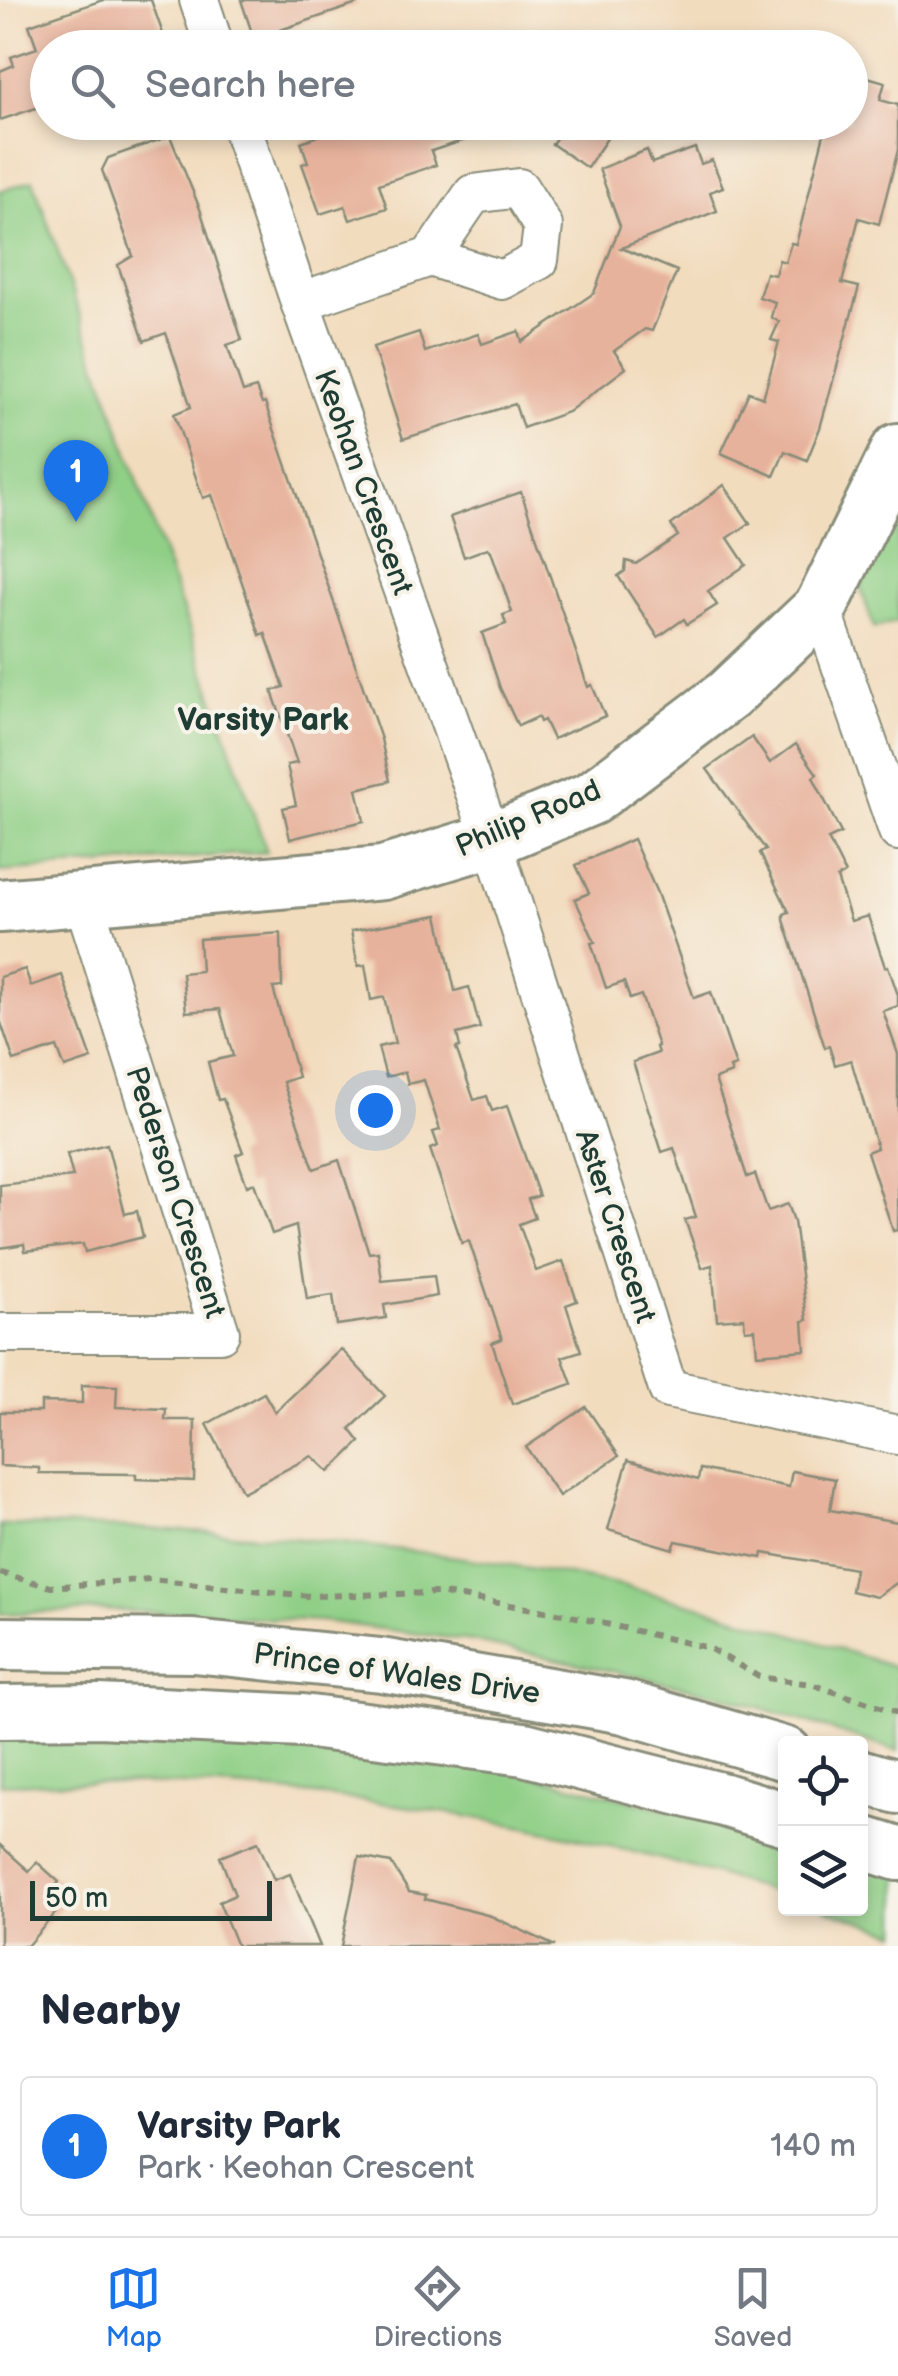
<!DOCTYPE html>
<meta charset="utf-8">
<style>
body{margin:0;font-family:"Balsamiq Sans",sans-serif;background:#f6f6f7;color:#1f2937}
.controls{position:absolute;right:30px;bottom:30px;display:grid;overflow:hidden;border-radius:10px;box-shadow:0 5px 15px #0003}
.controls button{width:90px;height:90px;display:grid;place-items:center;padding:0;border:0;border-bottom:2px solid #e0e1e3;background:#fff;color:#1f2937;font:50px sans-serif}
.scale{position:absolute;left:30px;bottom:25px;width:242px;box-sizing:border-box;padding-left:10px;border:5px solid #1f3d34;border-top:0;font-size:28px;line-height:35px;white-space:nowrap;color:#1f3d34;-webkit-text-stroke:8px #f7f3e8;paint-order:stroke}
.you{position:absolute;left:375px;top:1110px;width:35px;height:35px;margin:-25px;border:8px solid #fff;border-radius:50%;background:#1a73e8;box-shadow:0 0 0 15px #1a73e833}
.badge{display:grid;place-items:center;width:65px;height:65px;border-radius:50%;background:#1a73e8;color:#fff;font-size:32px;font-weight:700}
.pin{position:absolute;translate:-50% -82px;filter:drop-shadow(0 2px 5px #0008)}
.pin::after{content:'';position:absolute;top:52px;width:35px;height:30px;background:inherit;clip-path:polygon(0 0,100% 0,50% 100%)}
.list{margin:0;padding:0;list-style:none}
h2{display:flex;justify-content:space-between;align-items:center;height:130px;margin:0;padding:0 40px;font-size:42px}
h2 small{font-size:32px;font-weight:400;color:#747a83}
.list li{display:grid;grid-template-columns:65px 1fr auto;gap:30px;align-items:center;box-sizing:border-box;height:140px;margin:0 20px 20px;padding:0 20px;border:2px solid #e0e1e3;border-radius:10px}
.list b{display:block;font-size:38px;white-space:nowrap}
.list p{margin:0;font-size:32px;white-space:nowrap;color:#747a83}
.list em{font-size:32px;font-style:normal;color:#747a83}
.icon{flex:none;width:55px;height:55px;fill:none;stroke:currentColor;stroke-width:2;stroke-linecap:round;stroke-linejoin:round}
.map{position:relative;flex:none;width:898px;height:1946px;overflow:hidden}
.search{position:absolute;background:#fff;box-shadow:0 5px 15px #0003;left:30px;right:30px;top:30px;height:110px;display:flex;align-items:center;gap:25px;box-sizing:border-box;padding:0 35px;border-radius:55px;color:#747a83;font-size:38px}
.sheet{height:290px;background:#fff}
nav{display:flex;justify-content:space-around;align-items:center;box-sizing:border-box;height:140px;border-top:2px solid #e0e1e3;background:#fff;font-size:28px;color:#747a83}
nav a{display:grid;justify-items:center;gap:5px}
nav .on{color:#1a73e8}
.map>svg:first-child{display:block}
.green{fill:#8fcf86;stroke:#57865d;stroke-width:2.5}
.building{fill:#e7b29c}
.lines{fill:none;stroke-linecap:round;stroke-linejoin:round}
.street-casing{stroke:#888c79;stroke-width:42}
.secondary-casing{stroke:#888c79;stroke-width:58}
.path{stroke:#888c79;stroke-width:6;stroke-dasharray:8 8;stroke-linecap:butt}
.street{stroke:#fff;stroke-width:38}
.secondary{stroke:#fff;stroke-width:52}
.labels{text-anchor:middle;stroke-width:8;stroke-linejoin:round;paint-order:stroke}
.street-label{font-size:30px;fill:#1f3d34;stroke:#f7f3e8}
.neighbourhood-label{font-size:32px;font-weight:bold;fill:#1f3d34;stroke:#f7f3e8}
</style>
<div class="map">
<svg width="898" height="1946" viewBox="0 0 898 1946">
<rect width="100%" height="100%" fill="#f7f3e8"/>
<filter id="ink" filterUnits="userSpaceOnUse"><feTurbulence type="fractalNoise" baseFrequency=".01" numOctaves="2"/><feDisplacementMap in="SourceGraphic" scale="20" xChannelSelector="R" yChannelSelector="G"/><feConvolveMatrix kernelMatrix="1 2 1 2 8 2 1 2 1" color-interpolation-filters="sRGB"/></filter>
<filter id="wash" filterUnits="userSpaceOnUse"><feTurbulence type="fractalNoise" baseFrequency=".0048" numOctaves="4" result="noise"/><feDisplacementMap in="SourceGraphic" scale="40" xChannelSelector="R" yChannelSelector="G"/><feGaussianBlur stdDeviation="2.25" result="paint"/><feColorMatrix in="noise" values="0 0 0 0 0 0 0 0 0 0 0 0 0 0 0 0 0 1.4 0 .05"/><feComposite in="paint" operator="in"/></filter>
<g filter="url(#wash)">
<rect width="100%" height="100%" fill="#f2dcbe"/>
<g class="green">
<path d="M33,180L267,852L0,872V191Z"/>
<path d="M898,483V621L874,628L856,574Z"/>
<path d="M0,1525C183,1526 365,1540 546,1571C665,1591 783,1631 898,1668V1751L721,1695L472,1641L322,1621L105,1610L0,1614Z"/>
<path d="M0,1729L158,1730L514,1771L785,1839V1896C532,1813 267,1775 0,1784Z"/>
<path d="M861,1862L898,1874V1933L824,1909L860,1908Z"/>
</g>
<g id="blocks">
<g class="building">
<path d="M103,0H151L168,48H48V104L0,120V71L14,65L11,57L37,48L29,25Z"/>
<path d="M241,0H357V4L254,39Z"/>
<path d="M850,72L885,82L880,100L898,105V150L879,224L859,218L842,283L859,287L820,428L807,460L785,451L774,476L721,453L749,392L763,398L779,342L771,340L779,322L771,317L775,302L759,297L766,273L775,275L779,260L785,262L791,243L796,244L827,122H850Z"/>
<path d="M356,122H502L503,128L431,151L436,165L379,184L387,208L350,220L345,206L320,214L302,164L308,162L301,142Z"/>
<path d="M567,122H618L587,168L552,144Z"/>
<path d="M170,136L200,209L242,340L227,345L243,392L256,388L262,404L265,403L381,739L390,781L357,789L364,821L290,839L283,808L296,805L287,765L297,763L272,691L284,687L265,633L260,635L212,495L203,498L174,414L191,407L166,333L144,341L118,265L133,256L102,170L108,158Z"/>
<path d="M695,148L701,164L712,160L723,187L710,192L717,211L621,248L677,271L652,331L645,329L614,351L626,368L568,412L523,428L515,404L403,439L373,347L419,332L425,352L478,334L482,344L519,331L522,342L594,293L620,226L599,169L647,150L652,163Z"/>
<path d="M724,485L750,523L728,538L746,565L708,591L717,605L687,624L684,619L658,637L618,576L625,571L626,561L636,564L678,536L671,525Z"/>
<path d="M521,492L588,687L592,685L605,716L553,739L544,720L540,722L538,717L518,726L500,688L482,633L506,624L503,615L512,612L491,551L488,548L464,557L450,517Z"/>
<path d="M752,737L770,763L796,744L817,774L813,777L841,833L828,839L845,873L837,878L851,921L868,916L885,967L888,966L898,995V1006L883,1011L898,1054V1230L893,1231L867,1152L877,1148L851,1060L835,1065L829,1046L825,1048L784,920V914L789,912L760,853L766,850L707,769Z"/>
<path d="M633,839L657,893L694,998L711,992L736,1066L730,1068L732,1073L715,1079L747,1177L755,1174L768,1211L788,1204L794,1221L807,1320L803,1321L805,1350L757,1354L755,1329L745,1330L744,1318L717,1320L712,1265L702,1268L685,1220L696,1217L674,1148L662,1152L633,1062L658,1053L656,1047L658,1046L641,995L630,999L624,982L606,988L591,943L595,942L575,899L589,893L576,865Z"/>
<path d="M438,915L455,991L469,987L480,1028L457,1034L460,1047L456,1048L474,1100L487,1096L492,1111L507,1106L539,1196L528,1199L535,1218L519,1224L536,1271L563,1261L577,1301L566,1305L581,1351L562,1357L572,1384L512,1404L492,1343L502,1339L469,1241L462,1243L430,1149L438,1146L433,1132L440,1130L424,1080L408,1084L405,1072L386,1077L378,1047L395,1043L384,997L371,1000L365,965L358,966L351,931Z"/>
<path d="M281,933L282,987L273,988L298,1077L283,1082L314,1169L339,1160L369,1253L378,1252L382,1281L434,1276L437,1296L384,1305L386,1318L337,1325L333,1295L307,1299L296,1226L272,1234L254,1183L247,1186L236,1155L243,1152L223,1099L218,1100L208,1062L233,1056L220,1009L186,1012L182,973L201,971L199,939Z"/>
<path d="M25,969L31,986L62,975L92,1059L65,1068L57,1047L14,1061L0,1020V977Z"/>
<path d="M107,1144L125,1214L137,1211L143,1237L85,1252L83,1244L25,1251L24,1244L0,1248V1185L73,1177L67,1154Z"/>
<path d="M341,1349L385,1396L350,1429L360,1442L329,1472L312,1456L243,1492L207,1424L264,1393L275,1412Z"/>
<path d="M82,1385L117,1386L116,1407L166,1409L165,1420H195L194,1481L136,1479V1474L39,1473V1468L0,1466V1412H41V1402L82,1403Z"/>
<path d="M586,1407L619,1456L559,1496L526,1447Z"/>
<path d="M628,1460L698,1480L700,1469L789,1487L792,1471L835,1479L830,1510L898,1522V1582L876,1597L851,1591L855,1569L763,1553L762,1558L676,1541L673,1549L608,1530Z"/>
<path d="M258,1842L274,1880L290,1874L320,1946H237L219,1902L235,1895L220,1857Z"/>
<path d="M0,1845L29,1871L37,1862L59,1882L52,1891L66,1901L27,1946H0Z"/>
<path d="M359,1857L391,1863L409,1892L426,1895L425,1899L491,1916L555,1946H341Z"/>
</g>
</g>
</g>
<g filter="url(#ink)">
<use href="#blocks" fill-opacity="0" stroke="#888c79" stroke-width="2.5"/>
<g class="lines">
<g class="street-casing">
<g id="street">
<path d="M199,0L215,48"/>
<path d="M240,122L300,302L492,840L668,1389L898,1435"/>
<path d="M300,302L430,257L473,194L519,188L543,226L539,260L502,280L430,257"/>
<path d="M821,607L898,831"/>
<path d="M0,1333H220L83,899"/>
</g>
</g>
<g class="secondary-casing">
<g id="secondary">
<path d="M0,906L383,873L492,840L592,798L728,695L821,607L898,450"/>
<path d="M0,1644L193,1646L381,1665L624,1707L786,1754"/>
<path d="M0,1712L99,1711L302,1721L524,1749L724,1800L786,1819"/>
<path d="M860,1776L898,1787"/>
<path d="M860,1842L898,1854"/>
</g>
</g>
<path class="path" d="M0,1573L51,1587L151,1579L309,1596L438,1593L563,1614L709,1648L759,1677L811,1684L898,1713"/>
<use href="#street" class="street"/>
<use href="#secondary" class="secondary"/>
</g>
</g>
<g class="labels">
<g class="street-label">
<text transform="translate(364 482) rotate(70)" y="10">Keohan Crescent</text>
<text transform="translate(528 818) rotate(-23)" y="10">Philip Road</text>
<text transform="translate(176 1192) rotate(72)" y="10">Pederson Crescent</text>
<text transform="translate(616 1226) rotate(72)" y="10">Aster Crescent</text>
<text transform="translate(397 1673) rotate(8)" y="10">Prince of Wales Drive</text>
</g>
<g class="neighbourhood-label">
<text x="263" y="730">Varsity Park</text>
</g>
</g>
</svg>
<div class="controls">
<button><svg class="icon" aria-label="locate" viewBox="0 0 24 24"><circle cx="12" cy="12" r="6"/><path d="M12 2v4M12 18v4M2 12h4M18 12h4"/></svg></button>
<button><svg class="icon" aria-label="layers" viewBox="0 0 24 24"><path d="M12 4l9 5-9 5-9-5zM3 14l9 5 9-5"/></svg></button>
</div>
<div class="scale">50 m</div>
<div class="you"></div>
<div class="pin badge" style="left:76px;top:522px">1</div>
<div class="search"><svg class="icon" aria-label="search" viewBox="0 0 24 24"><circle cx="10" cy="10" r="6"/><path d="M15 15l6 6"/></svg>Search here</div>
</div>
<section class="sheet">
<h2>Nearby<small></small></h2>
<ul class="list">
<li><span class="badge">1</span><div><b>Varsity Park</b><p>Park · Keohan Crescent</p></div><em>140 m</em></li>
</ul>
</section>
<nav>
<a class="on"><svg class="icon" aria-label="map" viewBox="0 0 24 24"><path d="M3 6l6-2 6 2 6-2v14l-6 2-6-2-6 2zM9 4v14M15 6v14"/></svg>Map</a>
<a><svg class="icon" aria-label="directions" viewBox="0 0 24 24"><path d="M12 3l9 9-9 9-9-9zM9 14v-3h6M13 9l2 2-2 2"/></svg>Directions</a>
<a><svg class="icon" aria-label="saved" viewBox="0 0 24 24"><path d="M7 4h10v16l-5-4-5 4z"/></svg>Saved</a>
</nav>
